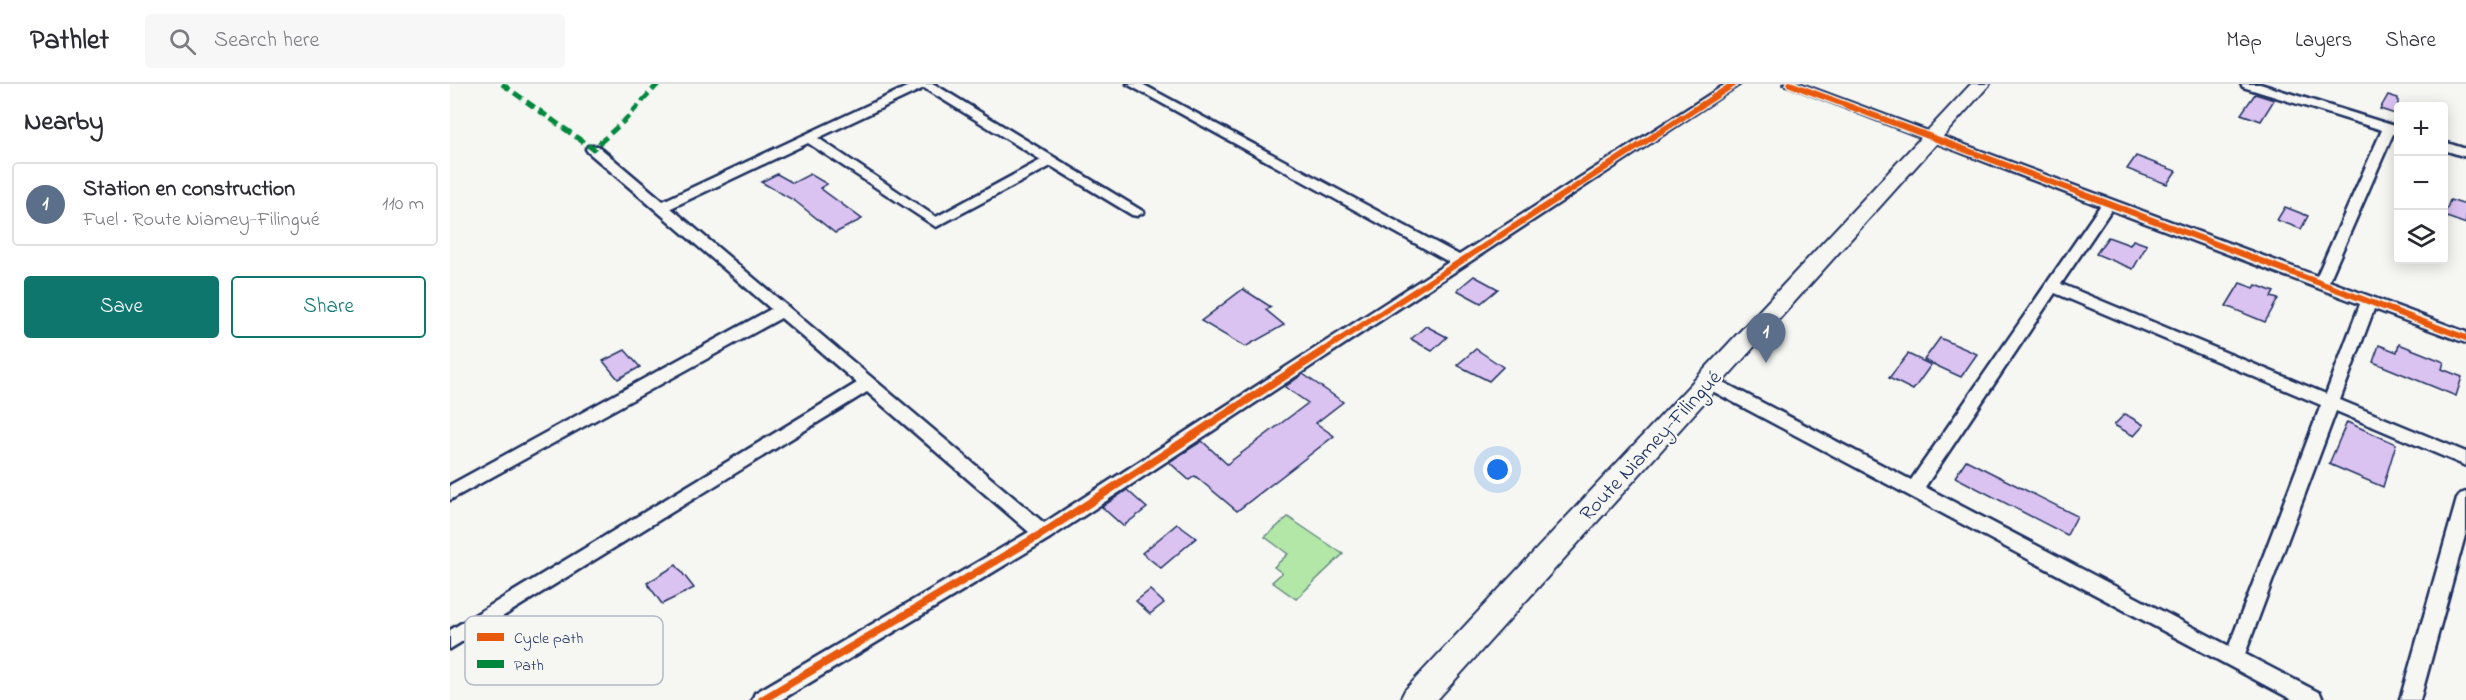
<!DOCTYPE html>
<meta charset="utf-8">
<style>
body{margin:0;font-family:"Indie Flower",sans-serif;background:#f7f7f7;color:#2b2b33}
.controls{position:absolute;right:18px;top:18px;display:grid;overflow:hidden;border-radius:6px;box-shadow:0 3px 15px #0003}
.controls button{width:54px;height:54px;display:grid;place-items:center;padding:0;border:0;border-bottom:2px solid #e1e1e2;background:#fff;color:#2b2b33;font:30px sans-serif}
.you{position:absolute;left:1048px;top:386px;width:21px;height:21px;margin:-15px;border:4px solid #fff;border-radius:50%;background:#1a73e8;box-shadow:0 0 0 9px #1a73e833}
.badge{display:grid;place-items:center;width:39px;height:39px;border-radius:50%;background:#0f766e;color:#fff;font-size:20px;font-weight:700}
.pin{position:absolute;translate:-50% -50px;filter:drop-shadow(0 2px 3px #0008)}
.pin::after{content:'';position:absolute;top:32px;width:21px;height:18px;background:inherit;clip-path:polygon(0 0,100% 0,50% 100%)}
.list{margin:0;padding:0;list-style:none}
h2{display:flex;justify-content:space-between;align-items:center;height:78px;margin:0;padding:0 24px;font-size:26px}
h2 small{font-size:20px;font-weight:400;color:#7c7c81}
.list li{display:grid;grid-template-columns:39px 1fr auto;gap:18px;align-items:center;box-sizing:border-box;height:84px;margin:0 12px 12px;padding:0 12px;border:2px solid #e1e1e2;border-radius:6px}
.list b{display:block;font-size:22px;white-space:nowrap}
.list p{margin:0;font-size:20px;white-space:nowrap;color:#7c7c81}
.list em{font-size:20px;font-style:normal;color:#7c7c81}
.actions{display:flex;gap:12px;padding:18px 24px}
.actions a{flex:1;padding:14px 0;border:2px solid #0f766e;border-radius:6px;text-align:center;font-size:21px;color:#0f766e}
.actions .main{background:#0f766e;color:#fff}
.icon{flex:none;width:33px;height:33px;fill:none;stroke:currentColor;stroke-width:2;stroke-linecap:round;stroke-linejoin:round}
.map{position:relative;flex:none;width:2016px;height:616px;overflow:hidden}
header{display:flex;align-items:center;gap:36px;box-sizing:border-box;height:84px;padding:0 30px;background:#fff;border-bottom:2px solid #e1e1e2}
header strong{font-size:28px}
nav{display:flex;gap:33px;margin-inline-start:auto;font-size:21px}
.search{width:420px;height:54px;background:#f7f7f7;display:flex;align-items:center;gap:15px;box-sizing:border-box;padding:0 21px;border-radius:6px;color:#7c7c81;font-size:22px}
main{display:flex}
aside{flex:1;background:#fff}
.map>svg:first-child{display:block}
.green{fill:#b3e7a8;stroke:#678b83;stroke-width:1.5}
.building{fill:#dac2f1;stroke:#1b2f5e;stroke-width:1.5}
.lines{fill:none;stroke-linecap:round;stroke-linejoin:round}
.street-casing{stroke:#1b2f5e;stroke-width:5}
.primary-casing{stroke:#1b2f5e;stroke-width:4}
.street{fill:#f6f6f2;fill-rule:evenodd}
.primary{fill:#f6f6f2;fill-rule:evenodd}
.quiet{stroke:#00873e;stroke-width:5;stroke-dasharray:10 5;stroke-linecap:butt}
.cycleway-far1-casing{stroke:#f6f6f2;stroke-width:9}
.cycleway-casing{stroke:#f6f6f2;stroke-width:12}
.cycleway-far1{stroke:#e8590c;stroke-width:6}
.cycleway{stroke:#e8590c;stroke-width:8}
.labels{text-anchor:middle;stroke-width:4.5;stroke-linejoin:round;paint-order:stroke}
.street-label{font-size:21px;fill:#1b2f5e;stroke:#f6f6f2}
.key{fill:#f6f6f2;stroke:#b4bac6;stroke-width:1.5}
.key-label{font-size:16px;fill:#1b2f5e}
</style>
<header>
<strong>Pathlet</strong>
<div class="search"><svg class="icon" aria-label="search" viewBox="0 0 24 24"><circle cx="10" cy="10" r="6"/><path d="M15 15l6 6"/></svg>Search here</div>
<nav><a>Map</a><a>Layers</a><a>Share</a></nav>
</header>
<main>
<aside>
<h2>Nearby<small></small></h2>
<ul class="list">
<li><span class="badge" style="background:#5c6f8a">1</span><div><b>Station en construction</b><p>Fuel · Route Niamey-Filingué</p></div><em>110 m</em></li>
</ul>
<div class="actions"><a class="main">Save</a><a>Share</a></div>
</aside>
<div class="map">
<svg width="2016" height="616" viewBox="0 0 2016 616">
<rect width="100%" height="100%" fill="#f6f6f2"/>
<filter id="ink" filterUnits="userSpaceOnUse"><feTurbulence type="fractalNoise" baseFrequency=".0167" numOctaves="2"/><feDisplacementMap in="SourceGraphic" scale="12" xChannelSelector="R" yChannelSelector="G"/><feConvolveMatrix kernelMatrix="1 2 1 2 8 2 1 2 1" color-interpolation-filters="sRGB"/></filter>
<g filter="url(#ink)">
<path class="green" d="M838,433L893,470L846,515L822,498L832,489L824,483L838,470L815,453Z"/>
<g class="building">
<path d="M1805,10L1824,16L1811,37L1791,30Z"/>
<path d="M1938,11L1948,14V31L1930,25Z"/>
<path d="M1686,72L1726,87L1717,100L1677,85Z"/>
<path d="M327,90L343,99L360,90L377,100L370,104L412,135L385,149L345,117L311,98Z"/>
<path d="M2000,116L2016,121V140L1994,132Z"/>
<path d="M1835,123L1858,132L1851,145L1827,136Z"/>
<path d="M1658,153L1680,161L1683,156L1697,161L1683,185L1646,170Z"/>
<path d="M1024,192L1048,205L1031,219L1007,206Z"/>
<path d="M1790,199L1804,204L1806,201L1824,208L1821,213L1828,215L1815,238L1776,222Z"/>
<path d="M793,205L821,223L816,226L834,241L795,263L751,237Z"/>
<path d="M976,242L997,253L982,267L961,255Z"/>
<path d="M1490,254L1527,270L1511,293L1474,276Z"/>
<path d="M1949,260L1994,278L1992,285L2012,293L2006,312L1923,278L1929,261L1947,268Z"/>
<path d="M1026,265L1053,283L1039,297L1007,281Z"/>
<path d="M175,266L190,283L168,295L153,277Z"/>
<path d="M1458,270L1481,281L1463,306L1439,294Z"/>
<path d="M853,290L893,318L866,339L884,352L787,427L745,392L739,396L719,378L752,357L777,380L858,319L835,303Z"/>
<path d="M1675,330L1694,341L1684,352L1664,341Z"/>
<path d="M1897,338L1946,360L1933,403L1879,380Z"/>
<path d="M1516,376L1627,432L1617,451L1505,393Z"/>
<path d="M677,406L697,424L673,442L652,423Z"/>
<path d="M727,440L746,454L711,484L692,469Z"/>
<path d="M226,481L244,504L212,520L197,499Z"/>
<path d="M700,506L714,519L700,530L686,517Z"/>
</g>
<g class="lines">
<g class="street-casing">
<g id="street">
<path d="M463,0H484L694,128L687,132L682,131L601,82L486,143L358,59L221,124L594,439L999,178L677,0H692L1009,171L1276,0H1290L600,454L331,616H302L305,609L579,448L417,308L0,565V546L407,299L331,234L0,416V401L321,225L138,68L136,65L138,62H148L213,117ZM474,4L591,76L486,133L368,54Z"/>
<path d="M1334,0H1351L1867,192L1932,46L1793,3L1791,0H1810L1948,43V51L1943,50L1879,197L2016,248V259L1924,225L1890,316L2016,368V382L1886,327L1795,570L1870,609L1873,616H1843L1253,302L1251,298L1253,294H1265L1461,396L1650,122ZM1661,126L1910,220L1876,310L1611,200ZM1605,209L1871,321L1779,562L1475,403Z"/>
<path d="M1994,58L2016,65V73L1994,66Z"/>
<path d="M2016,408V448L1970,616H1950L2007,415L2010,410Z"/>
</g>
</g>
<g class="primary-casing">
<path id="primary" d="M1521,0H1540L987,616H950L955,606Z"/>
</g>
<use href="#street" class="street"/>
<use href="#primary" class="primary"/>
<path class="quiet" d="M52,0L143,65L175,36L208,0"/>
<g class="cycleway-far1-casing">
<g id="cycleway-far1">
<path d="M1340,0L2016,254"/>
<path d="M871,268L1284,0"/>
</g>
</g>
<g class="cycleway-casing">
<path id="cycleway" d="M312,616L593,449L873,267"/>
</g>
<use href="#cycleway-far1" class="cycleway-far1"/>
<use href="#cycleway" class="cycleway"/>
</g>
</g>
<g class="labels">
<g class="street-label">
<text transform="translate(1200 361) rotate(-47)" y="7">Route Niamey-Filingué</text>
</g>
</g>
<rect x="15" y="532" width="198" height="69" rx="9" class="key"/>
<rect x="27" y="549" width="27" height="8" fill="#e8590c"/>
<rect x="27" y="576" width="27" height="8" fill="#00873e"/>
<g class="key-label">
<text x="64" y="559">Cycle path</text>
<text x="64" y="586">Path</text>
</g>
</svg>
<div class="controls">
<button>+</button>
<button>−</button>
<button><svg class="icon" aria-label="layers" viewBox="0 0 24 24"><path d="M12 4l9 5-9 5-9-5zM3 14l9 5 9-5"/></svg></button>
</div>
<div class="you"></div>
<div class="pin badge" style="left:1316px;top:279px;background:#5c6f8a">1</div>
</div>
</main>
